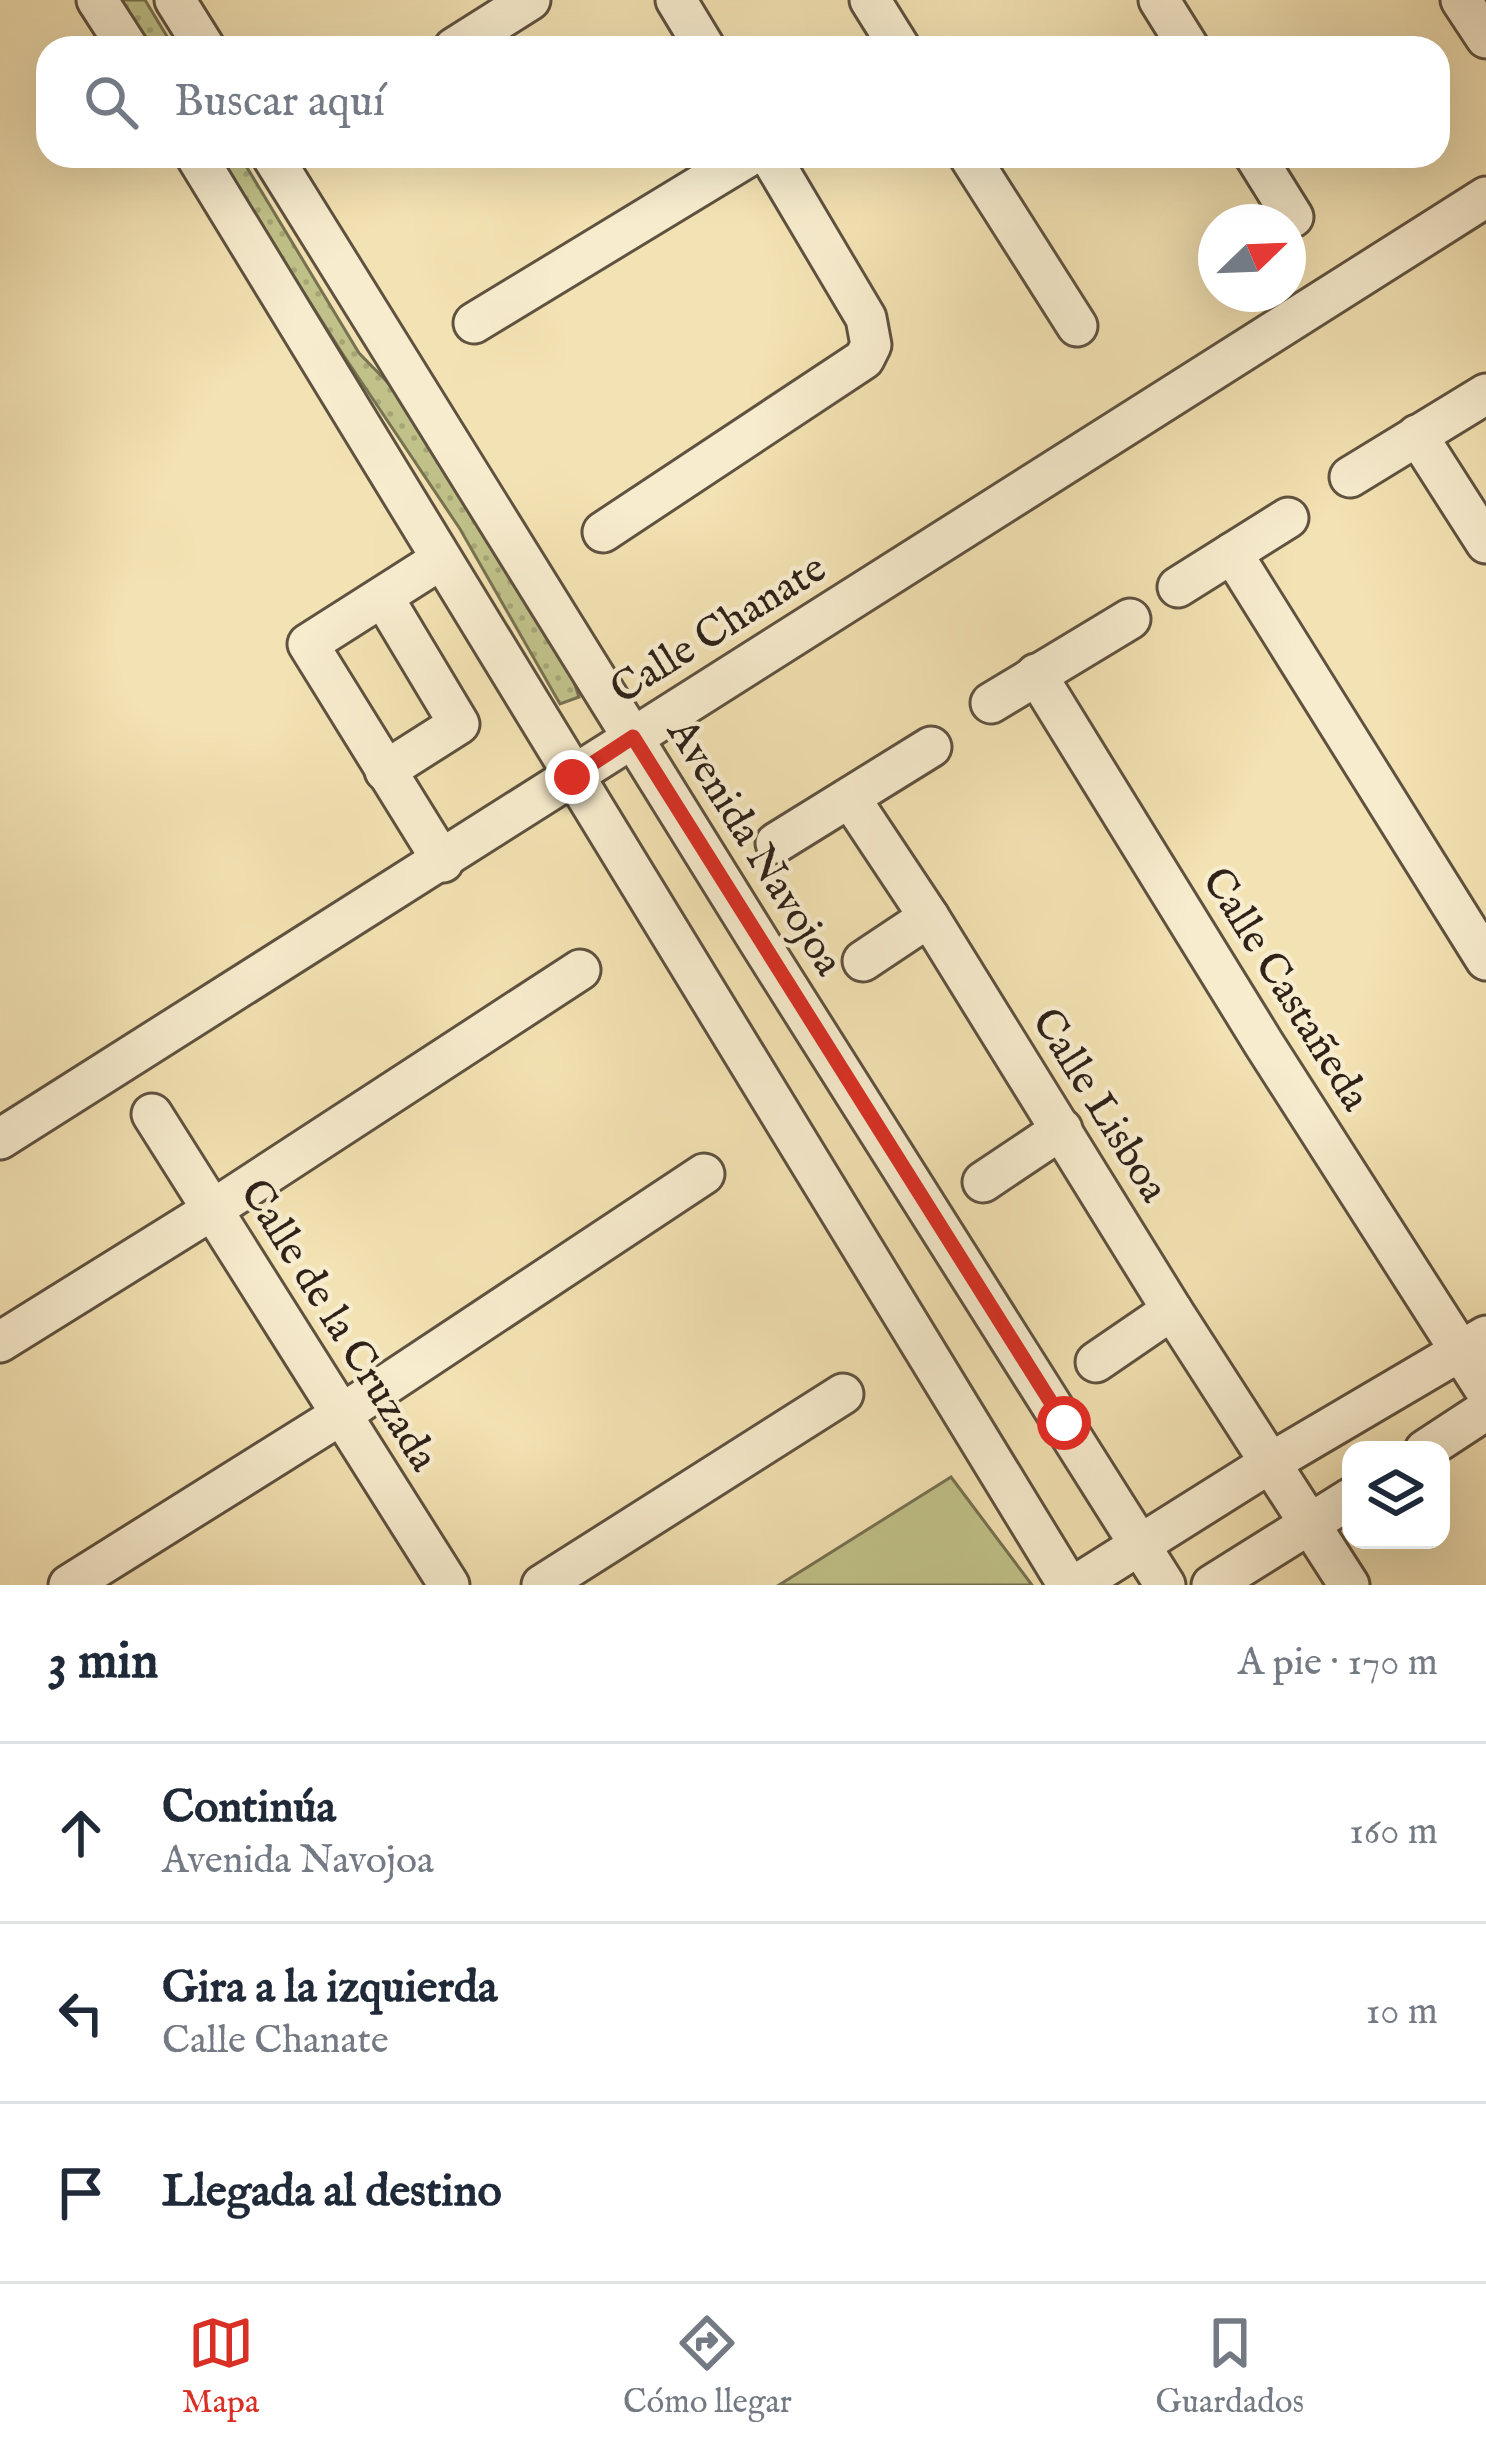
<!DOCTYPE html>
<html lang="es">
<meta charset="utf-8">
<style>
body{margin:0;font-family:"IM FELL English",serif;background:#f2f2f3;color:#1f2937}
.controls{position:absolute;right:36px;bottom:36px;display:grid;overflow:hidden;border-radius:24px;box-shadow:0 12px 48px #0002}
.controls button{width:108px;height:108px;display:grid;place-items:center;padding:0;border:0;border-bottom:3px solid #e0e1e3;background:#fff;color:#1f2937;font:60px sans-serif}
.compass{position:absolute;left:1198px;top:204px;width:108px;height:108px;border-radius:50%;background:#fff;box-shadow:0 12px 48px #0002;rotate:67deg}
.stop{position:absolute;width:36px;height:36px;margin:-27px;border:9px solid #d93025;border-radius:50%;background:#fff}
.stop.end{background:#d93025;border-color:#fff;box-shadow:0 3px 12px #0008}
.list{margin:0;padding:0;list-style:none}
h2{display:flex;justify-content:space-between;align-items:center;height:156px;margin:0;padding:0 48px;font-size:51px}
h2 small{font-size:39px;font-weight:400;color:#747a83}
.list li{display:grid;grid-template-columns:78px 1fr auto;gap:36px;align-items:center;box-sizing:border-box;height:180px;padding:0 48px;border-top:3px solid #e0e1e3}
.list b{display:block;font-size:45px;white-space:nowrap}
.list p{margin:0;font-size:39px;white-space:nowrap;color:#747a83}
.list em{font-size:39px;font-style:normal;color:#747a83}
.icon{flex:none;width:66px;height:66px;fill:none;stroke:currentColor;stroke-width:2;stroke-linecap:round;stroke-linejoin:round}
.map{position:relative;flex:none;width:1486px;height:1585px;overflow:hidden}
.search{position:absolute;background:#fff;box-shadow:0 12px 48px #0002;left:36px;right:36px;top:36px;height:132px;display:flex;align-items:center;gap:30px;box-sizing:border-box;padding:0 42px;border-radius:36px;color:#747a83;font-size:45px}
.sheet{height:696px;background:#fff}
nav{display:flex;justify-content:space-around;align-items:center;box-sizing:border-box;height:168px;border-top:3px solid #e0e1e3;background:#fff;font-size:33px;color:#747a83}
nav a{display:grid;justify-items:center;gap:6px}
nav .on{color:#d93025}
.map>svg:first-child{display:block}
.grass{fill:url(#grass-dots);stroke:#777251;stroke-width:3}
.park{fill:#c0c289;stroke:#777251;stroke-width:3}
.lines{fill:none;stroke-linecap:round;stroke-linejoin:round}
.minor-casing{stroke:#5f5240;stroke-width:45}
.minor{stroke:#f7ecce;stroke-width:39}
.route{stroke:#d93025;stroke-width:15}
.labels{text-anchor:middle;stroke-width:9;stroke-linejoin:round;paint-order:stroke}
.street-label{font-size:42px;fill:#2e2219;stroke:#f7ecce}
</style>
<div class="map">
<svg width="1486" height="1585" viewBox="0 0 1486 1585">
<defs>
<pattern id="grass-dots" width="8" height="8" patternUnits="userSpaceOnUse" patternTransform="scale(3)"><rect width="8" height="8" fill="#c0c289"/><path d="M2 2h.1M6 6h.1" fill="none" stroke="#a5a676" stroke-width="1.8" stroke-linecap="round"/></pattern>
</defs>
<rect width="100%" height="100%" fill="#f3e2b3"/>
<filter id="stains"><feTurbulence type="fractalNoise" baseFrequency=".00167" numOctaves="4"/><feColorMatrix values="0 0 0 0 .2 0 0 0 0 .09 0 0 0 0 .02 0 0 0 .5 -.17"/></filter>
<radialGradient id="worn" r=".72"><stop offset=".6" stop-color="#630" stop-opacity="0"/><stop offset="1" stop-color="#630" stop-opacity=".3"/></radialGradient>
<g class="grass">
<path d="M118,0H145L174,48H148Z"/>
<path d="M217,156H240L359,353L395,390L571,673L579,697L560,704L460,529L344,356Z"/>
</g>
<path class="park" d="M951,1477L1032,1585H779Z"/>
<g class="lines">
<g class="minor-casing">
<g id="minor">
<path d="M97,0L128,48"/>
<path d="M175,0L205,48"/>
<path d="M676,0L705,48"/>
<path d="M870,0L900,48"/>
<path d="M1159,0L1189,48"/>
<path d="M1461,0L1486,38"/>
<path d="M454,48L530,0"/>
<path d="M196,156L1068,1585"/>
<path d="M272,156L760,943L1165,1585"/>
<path d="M969,156L1077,326"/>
<path d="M1255,156L1293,217"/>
<path d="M474,323L749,156"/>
<path d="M1417,435L1486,543"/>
<path d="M1350,477L1486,394"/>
<path d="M603,532L864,359L871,345L866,318L770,156"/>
<path d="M1232,553L1486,960"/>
<path d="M440,560L308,644L443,862"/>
<path d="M1178,587L1288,518"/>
<path d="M383,597L459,724L385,771"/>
<path d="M1036,674L1264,1044L1486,1391"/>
<path d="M991,703L1130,619"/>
<path d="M850,798L929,917L1172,1310L1349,1585"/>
<path d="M776,843L931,747"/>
<path d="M863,961L929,917"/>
<path d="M152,1114L449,1585"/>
<path d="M0,1139L1486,197"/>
<path d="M983,1182L1062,1129"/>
<path d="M0,1342L212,1210L580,970"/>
<path d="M1096,1362L1172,1310"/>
<path d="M1425,1450L1486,1410"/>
<path d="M69,1585L342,1414L704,1174"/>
<path d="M542,1585L843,1394"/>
<path d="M1076,1585L1270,1463L1486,1336"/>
<path d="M1212,1585L1351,1498"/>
</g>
</g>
<use href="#minor" class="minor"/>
</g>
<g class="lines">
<path class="route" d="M572,777L633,737L1064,1423"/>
</g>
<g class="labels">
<g class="street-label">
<text transform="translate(717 627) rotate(-32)" y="15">Calle Chanate</text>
<text transform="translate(757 846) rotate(58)" y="15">Avenida Navojoa</text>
<text transform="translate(1288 988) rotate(58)" y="15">Calle Castañeda</text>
<text transform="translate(1102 1104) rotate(58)" y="15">Calle Lisboa</text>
<text transform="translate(341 1324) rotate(58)" y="15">Calle de la Cruzada</text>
</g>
</g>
<rect width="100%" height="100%" filter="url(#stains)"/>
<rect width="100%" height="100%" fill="url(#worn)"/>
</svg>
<div class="controls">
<button><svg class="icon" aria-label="layers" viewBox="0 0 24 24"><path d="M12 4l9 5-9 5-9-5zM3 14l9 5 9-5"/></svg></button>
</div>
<svg class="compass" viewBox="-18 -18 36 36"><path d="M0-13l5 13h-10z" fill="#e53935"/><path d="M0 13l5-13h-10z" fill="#747a83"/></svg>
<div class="stop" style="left:1064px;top:1423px"></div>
<div class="stop end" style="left:572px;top:777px"></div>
<div class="search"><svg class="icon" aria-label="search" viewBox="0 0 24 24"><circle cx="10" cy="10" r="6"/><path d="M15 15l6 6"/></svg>Buscar aquí</div>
</div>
<section class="sheet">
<h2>3 min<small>A pie · 170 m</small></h2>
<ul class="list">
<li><svg class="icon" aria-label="ahead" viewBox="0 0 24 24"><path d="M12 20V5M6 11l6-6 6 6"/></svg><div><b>Continúa</b><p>Avenida Navojoa</p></div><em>160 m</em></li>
<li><svg class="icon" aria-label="left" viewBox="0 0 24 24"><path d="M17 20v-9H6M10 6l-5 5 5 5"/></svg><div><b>Gira a la izquierda</b><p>Calle Chanate</p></div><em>10 m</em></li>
<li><svg class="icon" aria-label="arrive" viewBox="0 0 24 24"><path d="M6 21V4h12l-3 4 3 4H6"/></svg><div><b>Llegada al destino</b></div></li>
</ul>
</section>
<nav>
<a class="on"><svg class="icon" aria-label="map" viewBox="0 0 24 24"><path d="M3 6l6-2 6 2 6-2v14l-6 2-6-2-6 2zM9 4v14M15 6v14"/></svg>Mapa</a>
<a><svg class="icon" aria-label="directions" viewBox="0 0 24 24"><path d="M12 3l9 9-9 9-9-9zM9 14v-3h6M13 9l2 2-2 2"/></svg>Cómo llegar</a>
<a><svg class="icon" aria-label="saved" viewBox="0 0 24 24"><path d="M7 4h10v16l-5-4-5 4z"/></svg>Guardados</a>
</nav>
